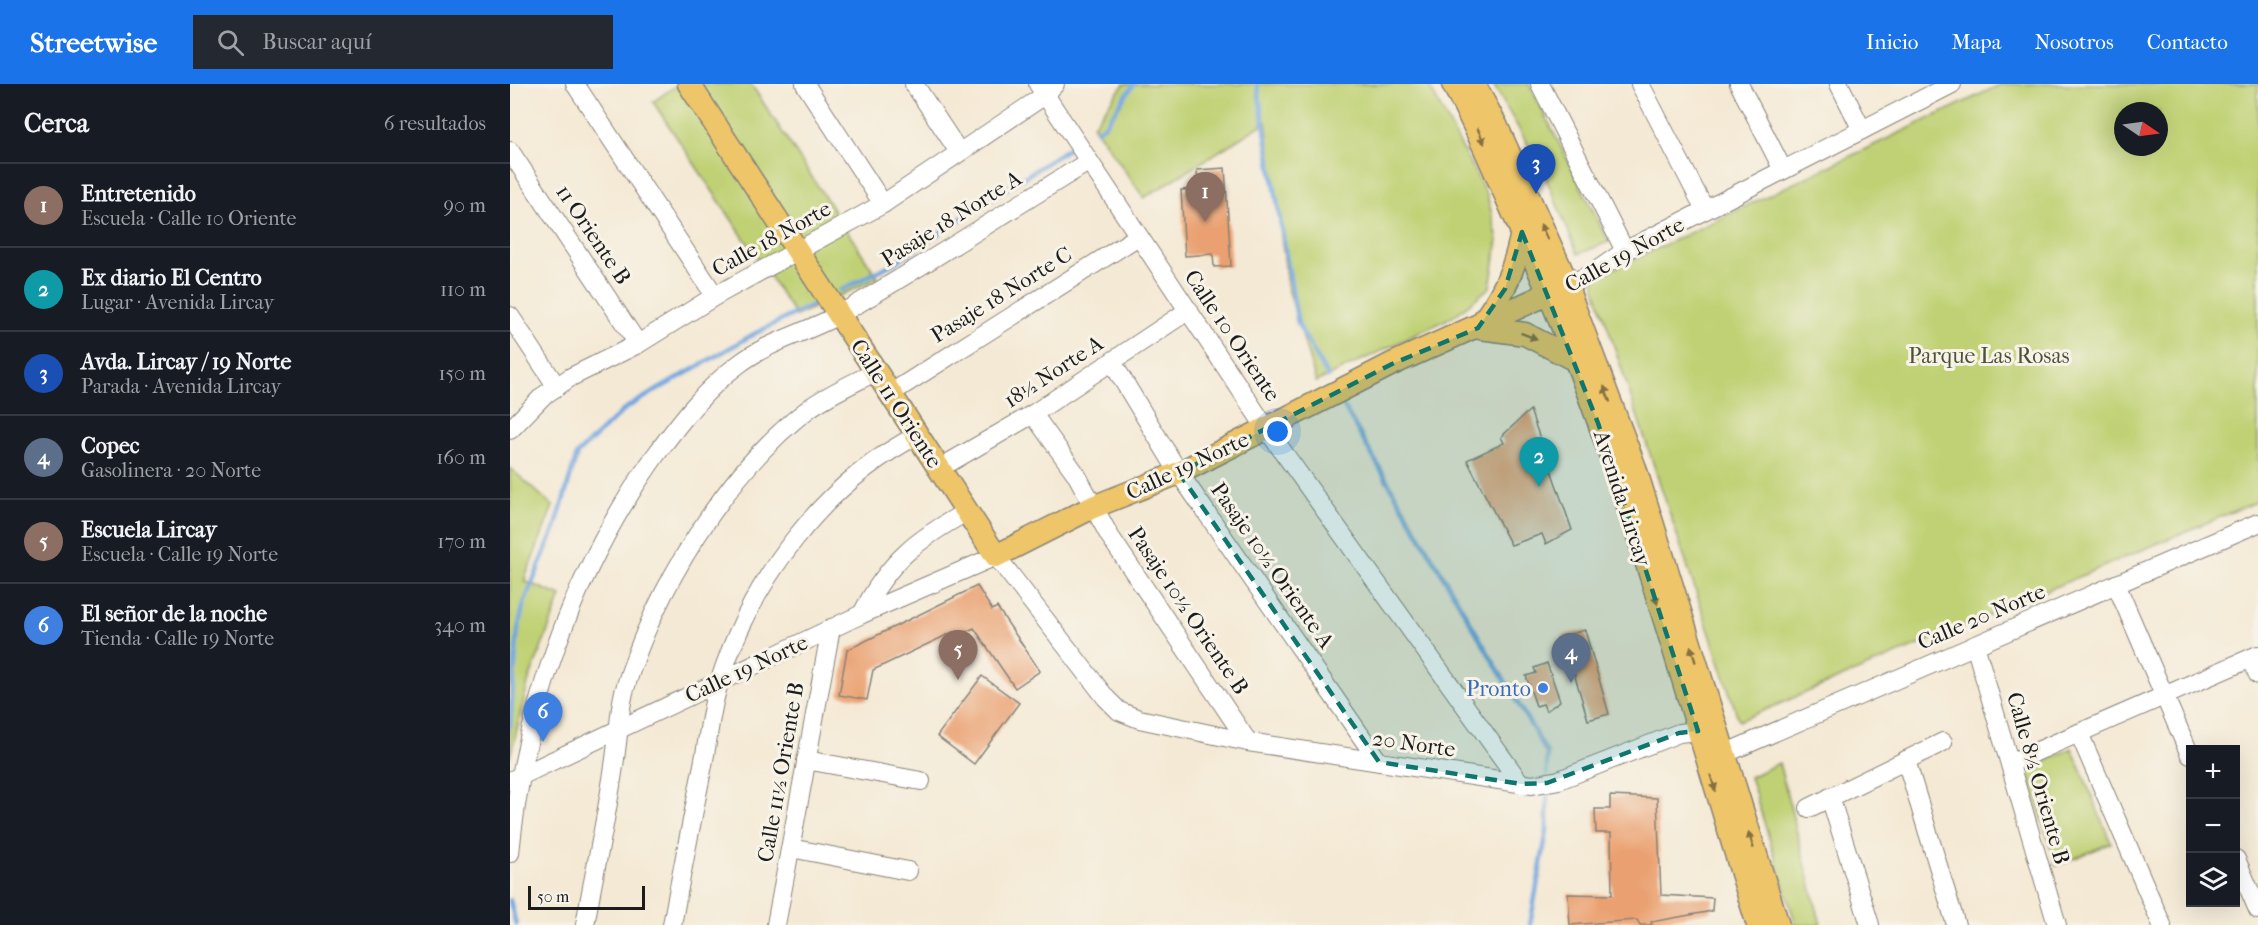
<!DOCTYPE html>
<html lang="es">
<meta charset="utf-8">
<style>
body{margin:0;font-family:"IM FELL French Canon",serif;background:#242831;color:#f1f3f6}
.controls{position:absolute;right:18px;bottom:18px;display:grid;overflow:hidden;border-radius:0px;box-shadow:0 6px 24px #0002}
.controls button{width:54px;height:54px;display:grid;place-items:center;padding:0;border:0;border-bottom:2px solid #363941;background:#171b24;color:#f1f3f6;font:30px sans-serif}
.compass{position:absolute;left:1604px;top:18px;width:54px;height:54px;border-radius:50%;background:#171b24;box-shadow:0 6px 24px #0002;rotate:103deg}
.scale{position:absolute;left:18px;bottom:15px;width:117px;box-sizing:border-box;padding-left:6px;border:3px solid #1c1c1c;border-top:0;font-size:16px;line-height:21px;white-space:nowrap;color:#1c1c1c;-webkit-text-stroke:4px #f7f3e8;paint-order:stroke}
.you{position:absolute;left:768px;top:348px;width:21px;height:21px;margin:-15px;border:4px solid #fff;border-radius:50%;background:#1a73e8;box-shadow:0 0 0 9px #1a73e833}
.badge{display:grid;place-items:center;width:39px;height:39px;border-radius:50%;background:#1a73e8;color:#fff;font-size:20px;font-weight:700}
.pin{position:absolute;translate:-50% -50px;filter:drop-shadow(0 2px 3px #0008)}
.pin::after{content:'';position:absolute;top:32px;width:21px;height:18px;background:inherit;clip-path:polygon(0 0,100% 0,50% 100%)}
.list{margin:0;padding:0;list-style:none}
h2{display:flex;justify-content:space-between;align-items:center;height:78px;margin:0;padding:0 24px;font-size:26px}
h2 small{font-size:20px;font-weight:400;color:#9ea1a6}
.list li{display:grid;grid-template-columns:39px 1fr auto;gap:18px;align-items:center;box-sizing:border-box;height:84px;padding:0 24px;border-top:2px solid #363941}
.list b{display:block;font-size:22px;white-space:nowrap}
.list p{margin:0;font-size:20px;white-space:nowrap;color:#9ea1a6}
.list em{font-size:20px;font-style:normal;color:#9ea1a6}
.icon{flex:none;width:33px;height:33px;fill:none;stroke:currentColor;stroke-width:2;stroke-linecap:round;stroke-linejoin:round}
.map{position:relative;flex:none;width:1748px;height:841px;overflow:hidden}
header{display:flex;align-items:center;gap:36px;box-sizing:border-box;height:84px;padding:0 30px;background:#1a73e8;color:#fff}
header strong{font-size:28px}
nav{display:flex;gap:33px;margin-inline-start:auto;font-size:21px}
.search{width:420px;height:54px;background:#242831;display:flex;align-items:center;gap:15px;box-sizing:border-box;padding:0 21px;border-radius:0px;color:#9ea1a6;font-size:22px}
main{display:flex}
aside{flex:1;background:#171b24}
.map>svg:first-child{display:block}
.green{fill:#c0d174;stroke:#6e7648;stroke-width:1.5;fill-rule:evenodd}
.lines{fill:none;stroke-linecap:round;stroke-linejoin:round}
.stream{stroke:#72a6df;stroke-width:4.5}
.building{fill:#eaa070}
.minor-casing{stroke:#888278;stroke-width:20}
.major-casing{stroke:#888278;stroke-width:25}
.minor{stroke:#fff;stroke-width:18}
.major{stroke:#eec569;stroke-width:22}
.oneway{fill:#857042}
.marked{fill:#0f766e;fill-opacity:0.2;stroke:#0f766e;stroke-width:4.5;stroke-dasharray:12 8;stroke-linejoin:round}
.shop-dot{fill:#3f7fe0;stroke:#f7f3e8;stroke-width:2}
.labels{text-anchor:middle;stroke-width:6;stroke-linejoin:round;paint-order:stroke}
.street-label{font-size:22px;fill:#1c1c1c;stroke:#f7f3e8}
.park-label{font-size:22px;fill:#4d5236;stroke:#f7f3e8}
.shop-label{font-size:22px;fill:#366cbe;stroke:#f7f3e8;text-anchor:end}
</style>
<header>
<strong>Streetwise</strong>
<div class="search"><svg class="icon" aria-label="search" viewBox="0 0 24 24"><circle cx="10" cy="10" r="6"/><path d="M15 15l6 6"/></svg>Buscar aquí</div>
<nav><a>Inicio</a><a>Mapa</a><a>Nosotros</a><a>Contacto</a></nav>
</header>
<main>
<aside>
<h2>Cerca<small>6 resultados</small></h2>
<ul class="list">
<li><span class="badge" style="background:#8d6e63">1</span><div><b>Entretenido</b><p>Escuela · Calle 10 Oriente</p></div><em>90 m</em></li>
<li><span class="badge" style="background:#0f9aa8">2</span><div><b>Ex diario El Centro</b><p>Lugar · Avenida Lircay</p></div><em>110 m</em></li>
<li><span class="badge" style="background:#1a4fb4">3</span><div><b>Avda. Lircay / 19 Norte</b><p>Parada · Avenida Lircay</p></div><em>150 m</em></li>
<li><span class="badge" style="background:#5c6f8a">4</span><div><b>Copec</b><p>Gasolinera · 20 Norte</p></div><em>160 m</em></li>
<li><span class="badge" style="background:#8d6e63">5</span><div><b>Escuela Lircay</b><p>Escuela · Calle 19 Norte</p></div><em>170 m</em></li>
<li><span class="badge" style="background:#3f7fe0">6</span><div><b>El señor de la noche</b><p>Tienda · Calle 19 Norte</p></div><em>340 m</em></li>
</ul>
</aside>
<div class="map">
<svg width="1748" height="841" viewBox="0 0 1748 841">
<rect width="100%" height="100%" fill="#f7f3e8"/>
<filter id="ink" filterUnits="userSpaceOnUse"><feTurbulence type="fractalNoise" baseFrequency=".0167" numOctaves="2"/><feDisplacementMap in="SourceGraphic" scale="12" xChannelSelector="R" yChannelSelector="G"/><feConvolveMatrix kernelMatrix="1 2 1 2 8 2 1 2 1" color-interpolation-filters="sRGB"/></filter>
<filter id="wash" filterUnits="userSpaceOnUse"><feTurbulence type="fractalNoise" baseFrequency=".008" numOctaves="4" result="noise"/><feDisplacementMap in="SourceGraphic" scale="24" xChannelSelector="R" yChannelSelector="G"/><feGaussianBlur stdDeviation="1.35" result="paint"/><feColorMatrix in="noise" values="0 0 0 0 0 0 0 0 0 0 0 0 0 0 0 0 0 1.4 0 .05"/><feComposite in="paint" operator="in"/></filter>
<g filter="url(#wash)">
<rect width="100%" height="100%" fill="#f4e9d4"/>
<g class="green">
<path d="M168,0H241L368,194L286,232L143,18Z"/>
<path d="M614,0H918L977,111L988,156L980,203L944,232L806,298L778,204L756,38L634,114L583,41Z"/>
<path d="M983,0H1019L1099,158L1068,170L1032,85Z"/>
<path d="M1492,0H1748V417L1229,637L1085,205V194ZM1613,27H1649V63H1613Z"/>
<path d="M0,384L43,422L14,497L51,512L18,599L0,674Z"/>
<path d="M1562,664L1601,759L1546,782L1517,687Z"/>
<path d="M1269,679L1311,841H1286L1240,693Z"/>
</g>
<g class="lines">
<g class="stream">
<path d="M747,0L788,240L818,293"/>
<path d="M587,46L594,42L624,0"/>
<path d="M331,206L382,180L562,62"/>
<path d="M831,318L1037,669V690"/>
<path d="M0,643L8,545L14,519L46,441L67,370L116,324L244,250L306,219"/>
<path d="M0,816L6,841"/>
<path d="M1020,841L1037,746V708"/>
</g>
</g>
<g id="blocks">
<g class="building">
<path d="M715,84L721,182L704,183L703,170L675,172L671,106L688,105L687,86Z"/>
<path d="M1020,326L1062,446L1036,460L1032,450L1001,461L957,376L994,359L991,353Z"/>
<path d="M467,502L482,526L487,523L530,587L505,604L464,544L445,553L443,548L363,586L357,616L329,611L337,566Z"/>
<path d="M1075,546L1099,630L1078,636L1053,552Z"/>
<path d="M1037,579L1050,617L1036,627L1033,620L1026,622L1016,592L1026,589L1024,584Z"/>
<path d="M472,592L509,619L464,680L427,652Z"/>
<path d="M1100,712L1147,714L1151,811L1203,814L1202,827L1141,838L1142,841H1130L1127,836L1060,841L1058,810L1102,811L1101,749H1086L1085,725H1100Z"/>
</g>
</g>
</g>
<g filter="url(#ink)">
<use href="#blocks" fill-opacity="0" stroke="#888278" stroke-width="1.5"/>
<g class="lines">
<g class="minor-casing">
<g id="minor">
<path d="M65,0L205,212"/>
<path d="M295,0L373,120"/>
<path d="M404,0L449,68"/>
<path d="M528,0L756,344L1011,700"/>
<path d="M1030,0L1115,167"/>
<path d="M1130,0L1195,126"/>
<path d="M1229,0L1273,86"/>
<path d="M1329,0L1352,46"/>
<path d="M0,67L128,260"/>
<path d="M1058,201L1083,189L1115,167L1442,0"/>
<path d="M0,232L47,303"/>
<path d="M602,278L669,389L869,678"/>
<path d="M381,309L627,153"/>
<path d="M523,330L566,390L599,451L738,658"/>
<path d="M0,346L33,312L61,293L128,260L205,212L373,120L535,11L545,0"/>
<path d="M430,384L523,330L679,226"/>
<path d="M1606,500L1680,671"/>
<path d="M352,530C378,477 409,454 458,427"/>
<path d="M1465,561L1547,841"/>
<path d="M1741,574L1748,591"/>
<path d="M1569,649L1652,841"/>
<path d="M1214,670L1748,439"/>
<path d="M296,676L411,697"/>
<path d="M1396,676L1446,841"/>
<path d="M1500,679L1748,571"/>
<path d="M0,697L352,530L486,472L596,614L609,627L629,635L738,658L1022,701L1049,696L1169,649L1188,647"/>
<path d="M1320,713L1360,841"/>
<path d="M1299,724L1433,658"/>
<path d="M281,764L398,787"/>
<path d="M0,769C14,627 62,489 145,372C170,338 195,305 229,280C259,257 299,248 332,229C415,181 496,128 578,78"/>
<path d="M1726,775L1748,826"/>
<path d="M75,841C85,783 99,725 106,667C109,647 109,628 114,608C143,509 217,385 301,323C321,309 344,299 365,288"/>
<path d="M162,841C172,786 183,731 194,676C199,650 201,621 210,596C242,495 314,399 408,351"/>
<path d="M266,841L321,544"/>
</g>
</g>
<g class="major-casing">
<g id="major">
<path d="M179,0L486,472L583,423L669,389L882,280L1058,201"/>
<path d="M943,0C970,48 989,98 1012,148C1112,367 1176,611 1248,841"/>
<path d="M964,0L987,43L1058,201L1060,212L1125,384L1268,841"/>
<path d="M970,241C993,212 1005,185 1012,148"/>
<path d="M970,244L1015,250L1065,276"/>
</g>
</g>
<use href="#minor" class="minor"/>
<use href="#major" class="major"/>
</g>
<defs><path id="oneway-solid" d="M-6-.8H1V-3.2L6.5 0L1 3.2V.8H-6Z" transform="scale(1.5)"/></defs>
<g class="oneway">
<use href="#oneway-solid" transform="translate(971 52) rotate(66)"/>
<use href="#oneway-solid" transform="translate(1034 148) rotate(-114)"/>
<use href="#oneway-solid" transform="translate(1019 252) rotate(20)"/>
<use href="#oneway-solid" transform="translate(1097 310) rotate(-111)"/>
<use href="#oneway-solid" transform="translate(1145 512) rotate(72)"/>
<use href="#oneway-solid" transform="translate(1183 570) rotate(-107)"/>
<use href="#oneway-solid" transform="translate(1203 699) rotate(73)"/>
<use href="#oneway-solid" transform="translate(1241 756) rotate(-107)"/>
</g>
</g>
<path class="marked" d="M1012,148L1088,339L1188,647L1169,649L1037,699L1011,700L869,678L669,389L882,280L968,244L995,205Z"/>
<circle class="shop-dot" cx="1033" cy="604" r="6"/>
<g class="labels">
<g class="street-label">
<text transform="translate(441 134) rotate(-32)" y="8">Pasaje 18 Norte A</text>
<text transform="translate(84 150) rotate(56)" y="8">11 Oriente B</text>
<text transform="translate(261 154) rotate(-29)" y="8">Calle 18 Norte</text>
<text transform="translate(1114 170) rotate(-29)" y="8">Calle 19 Norte</text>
<text transform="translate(491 210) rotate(-32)" y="8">Pasaje 18 Norte C</text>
<text transform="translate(723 251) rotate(56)" y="8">Calle 10 Oriente</text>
<text transform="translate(543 287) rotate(-33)" y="8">18½ Norte A</text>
<text transform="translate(387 319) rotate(57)" y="8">Calle 11 Oriente</text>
<text transform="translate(677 381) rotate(-25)" y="8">Calle 19 Norte</text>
<text transform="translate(1113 414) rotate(72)" y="8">Avenida Lircay</text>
<text transform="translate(763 481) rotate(55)" y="8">Pasaje 10½ Oriente A</text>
<text transform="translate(679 526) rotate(56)" y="8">Pasaje 10½ Oriente B</text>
<text transform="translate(1471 532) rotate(-23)" y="8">Calle 20 Norte</text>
<text transform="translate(236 584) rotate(-25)" y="8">Calle 19 Norte</text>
<text transform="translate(904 659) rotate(8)" y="8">20 Norte</text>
<text transform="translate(270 688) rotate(-80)" y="8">Calle 11½ Oriente B</text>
<text transform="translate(1529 694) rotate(74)" y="8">Calle 8½ Oriente B</text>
</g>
<g class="park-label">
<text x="1479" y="279">Parque Las Rosas</text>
</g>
<g class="shop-label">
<text x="1021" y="612">Pronto</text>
</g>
</g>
</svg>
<div class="controls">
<button>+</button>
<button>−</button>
<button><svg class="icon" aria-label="layers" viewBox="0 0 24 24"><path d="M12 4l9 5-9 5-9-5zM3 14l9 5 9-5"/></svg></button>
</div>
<svg class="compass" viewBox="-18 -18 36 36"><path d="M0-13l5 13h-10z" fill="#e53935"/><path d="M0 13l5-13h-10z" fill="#9ea1a6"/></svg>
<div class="scale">50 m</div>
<div class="you"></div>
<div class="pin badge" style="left:695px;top:138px;background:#8d6e63">1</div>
<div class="pin badge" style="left:1029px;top:403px;background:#0f9aa8">2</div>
<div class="pin badge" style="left:1026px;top:110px;background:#1a4fb4">3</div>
<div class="pin badge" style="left:1061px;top:599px;background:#5c6f8a">4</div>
<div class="pin badge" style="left:448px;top:596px;background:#8d6e63">5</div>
<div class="pin badge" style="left:33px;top:658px;background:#3f7fe0">6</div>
</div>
</main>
